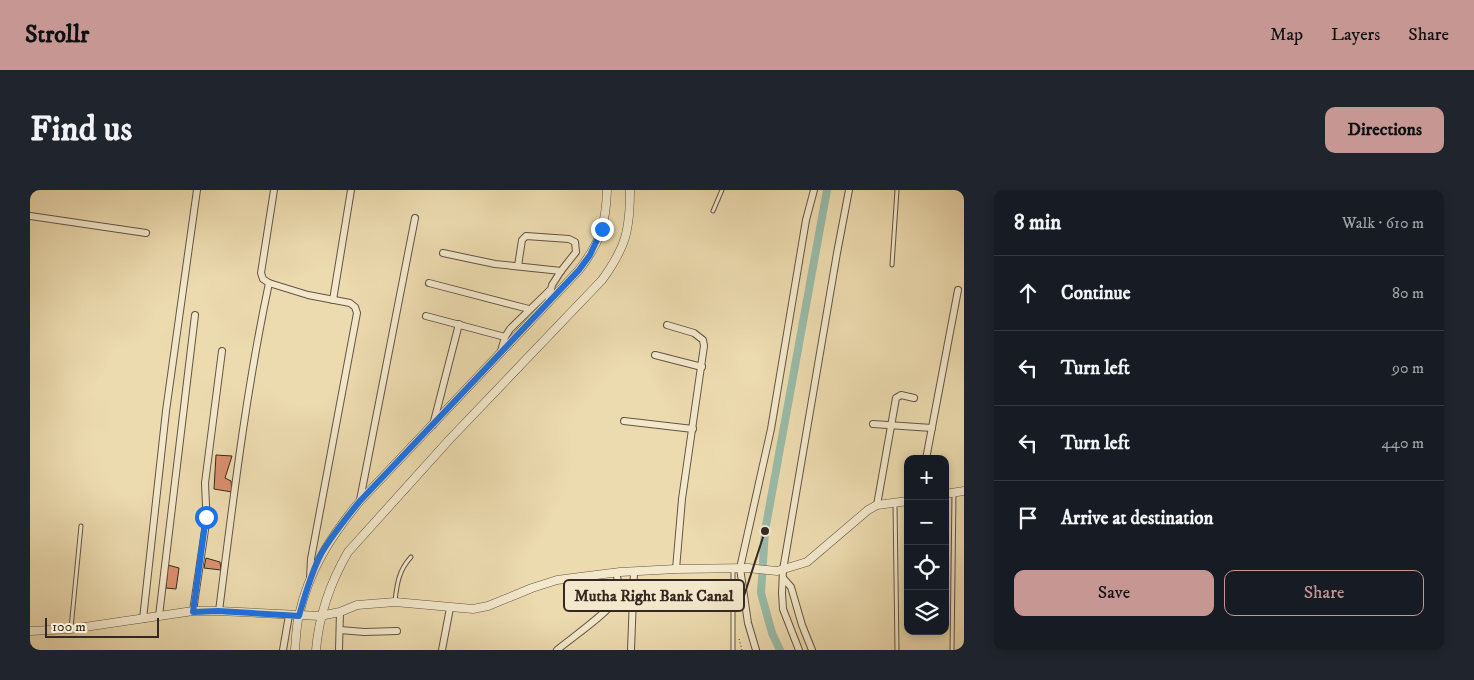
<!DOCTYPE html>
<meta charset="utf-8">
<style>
body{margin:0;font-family:"IM FELL DW Pica",serif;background:#20242c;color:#f1f3f6}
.controls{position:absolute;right:15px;bottom:15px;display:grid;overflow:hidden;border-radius:10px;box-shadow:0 2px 8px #0003}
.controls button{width:45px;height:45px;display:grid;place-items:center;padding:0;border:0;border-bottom:1px solid #363941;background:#171b24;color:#f1f3f6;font:25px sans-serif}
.scale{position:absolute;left:15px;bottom:12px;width:114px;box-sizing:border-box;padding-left:5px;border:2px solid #352721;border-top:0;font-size:14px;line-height:18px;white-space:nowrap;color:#352721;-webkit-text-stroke:4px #f3e8cb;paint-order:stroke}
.stop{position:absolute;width:15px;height:15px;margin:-11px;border:4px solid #1a73e8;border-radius:50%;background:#fff}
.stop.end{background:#1a73e8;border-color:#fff;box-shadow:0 1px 5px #0008}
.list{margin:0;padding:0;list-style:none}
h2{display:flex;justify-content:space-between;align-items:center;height:65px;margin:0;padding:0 20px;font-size:21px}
h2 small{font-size:16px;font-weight:400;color:#9ea1a6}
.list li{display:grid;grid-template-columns:32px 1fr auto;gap:15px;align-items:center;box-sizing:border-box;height:75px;padding:0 20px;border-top:1px solid #363941}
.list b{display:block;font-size:19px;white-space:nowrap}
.list em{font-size:16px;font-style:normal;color:#9ea1a6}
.actions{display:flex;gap:10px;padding:15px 20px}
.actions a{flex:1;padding:11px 0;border:1px solid #c59692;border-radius:10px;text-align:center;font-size:18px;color:#c59692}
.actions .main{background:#c59692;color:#111}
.icon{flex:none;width:28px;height:28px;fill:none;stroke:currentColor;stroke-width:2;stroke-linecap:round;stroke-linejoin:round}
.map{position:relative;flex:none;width:934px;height:460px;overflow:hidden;border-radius:10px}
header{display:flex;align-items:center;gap:30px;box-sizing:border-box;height:70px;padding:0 25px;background:#c59692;color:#111}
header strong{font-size:24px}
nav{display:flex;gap:28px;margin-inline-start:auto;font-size:18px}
.intro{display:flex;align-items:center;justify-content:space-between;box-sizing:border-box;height:120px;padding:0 30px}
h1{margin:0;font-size:35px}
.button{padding:12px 22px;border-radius:10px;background:#c59692;color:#111;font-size:18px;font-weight:700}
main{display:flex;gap:30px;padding:0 30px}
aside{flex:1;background:#171b24;border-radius:10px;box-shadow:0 2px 8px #0003}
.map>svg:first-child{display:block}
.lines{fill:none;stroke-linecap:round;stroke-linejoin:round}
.canal{stroke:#99bba8;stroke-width:8}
.building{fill:#db906f;stroke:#352721}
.service-casing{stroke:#635444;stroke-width:5}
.minor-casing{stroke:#635444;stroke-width:8}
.tertiary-casing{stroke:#635444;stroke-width:9}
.path{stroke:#352721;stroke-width:1;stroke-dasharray:1 2.5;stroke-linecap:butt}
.service{stroke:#f3e8cb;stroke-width:3}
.minor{stroke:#f3e8cb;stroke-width:6}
.tertiary{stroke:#f3e8cb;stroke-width:8}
.route{stroke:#1a73e8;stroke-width:6}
.leader{fill:none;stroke:#352721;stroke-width:2}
.callout-dot{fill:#352721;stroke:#f3e8cb;stroke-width:2}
.callout{fill:#f3e8cb;stroke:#352721;stroke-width:2}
.callout-label{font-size:16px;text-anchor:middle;font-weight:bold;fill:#352721}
</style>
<header>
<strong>Strollr</strong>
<nav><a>Map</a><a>Layers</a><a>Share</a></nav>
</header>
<div class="intro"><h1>Find us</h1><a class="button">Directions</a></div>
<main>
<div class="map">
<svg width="934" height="460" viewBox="0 0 934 460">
<rect width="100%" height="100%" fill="#ecdbaf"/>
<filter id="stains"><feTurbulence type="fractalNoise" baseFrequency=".004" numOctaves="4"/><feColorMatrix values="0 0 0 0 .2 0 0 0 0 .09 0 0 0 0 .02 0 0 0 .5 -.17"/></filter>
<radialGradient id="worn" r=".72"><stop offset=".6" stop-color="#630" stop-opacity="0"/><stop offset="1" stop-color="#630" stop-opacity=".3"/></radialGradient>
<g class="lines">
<path class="canal" d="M750,460L742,443L731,403L735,341L797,0"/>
</g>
<g class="building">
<path d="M186,265L202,266L195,288L201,291L202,302L184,299Z"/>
<path d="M176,368L190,372L191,380L174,378Z"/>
<path d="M138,375L149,378L146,399L136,398Z"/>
</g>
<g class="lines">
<g class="service-casing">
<g id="service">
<path d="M683,21L692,0"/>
<path d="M862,75L867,0"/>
<path d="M865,313L867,460"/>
<path d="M365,411C367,393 369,380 381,367"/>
<path d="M41,438L51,336"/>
<path d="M703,460V379"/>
<path d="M922,460L924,303"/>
</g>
</g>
<g class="minor-casing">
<g id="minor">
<path d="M244,0L231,83L233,89L239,93L278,105L320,113L325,117L327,123L281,369L280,388"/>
<path d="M0,26L116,43"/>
<path d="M413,63L465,74L531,81"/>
<path d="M488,76L492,50L496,46L539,49L545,52L546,62L531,81L522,95L518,113"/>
<path d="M399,93L499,119"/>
<path d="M303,110L321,0"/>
<path d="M396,126L475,147"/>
<path d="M637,135L664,143L673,150L674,156L652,309L646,379"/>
<path d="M471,161L475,147L480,139L520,100"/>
<path d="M625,165L672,177"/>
<path d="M594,231L663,239"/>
<path d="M843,234L902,238"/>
<path d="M403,235L429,134"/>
<path d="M896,269L928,100"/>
<path d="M330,310L385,28"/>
<path d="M847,315L866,208L871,205L884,208"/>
<path d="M753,388L761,397L772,435L782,460"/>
<path d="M163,421L175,340L176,316L175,293L192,161"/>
<path d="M189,421C203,311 216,201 239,93"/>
<path d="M129,426L165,125"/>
<path d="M113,429L136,221L167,0"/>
<path d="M310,440L334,442L367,441"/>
<path d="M253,460L259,425"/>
<path d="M309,460L310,422"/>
<path d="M412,460L420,418"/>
<path d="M527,460C540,449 578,423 585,410C589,401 589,392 586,382"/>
<path d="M601,460L604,381"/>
<path d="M726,460L718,433L710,378L741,239L776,30L784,0"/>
<path d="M769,460L753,419L752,403L753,380L807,63L819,0"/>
</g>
</g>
<g class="tertiary-casing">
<g id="tertiary">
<path d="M915,304L934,301"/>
<path d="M0,441L41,439L163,421H189L290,426L310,422L327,415L365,412L443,419L458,416L502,398L527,390L550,387L590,382L646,379L718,378L747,381L777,372L838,320L847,315L878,311"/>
<path d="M265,460C266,449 266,437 269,425C279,380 301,346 330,311L549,80C570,53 576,34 577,0"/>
<path d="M286,460C289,425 300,393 318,362L419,250L572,90C596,57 600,40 600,0"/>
</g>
</g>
<path class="path" d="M709,449L712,460"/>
<use href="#service" class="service"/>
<use href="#minor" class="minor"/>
<use href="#tertiary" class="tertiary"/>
</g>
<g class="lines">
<path class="route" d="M176,327L163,422L188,421L269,426C275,405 281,383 291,364C302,345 316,328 330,311L549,80L560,65L572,39"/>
</g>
<path class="leader" d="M735 341L714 406"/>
<circle class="callout-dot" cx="735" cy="341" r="5"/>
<rect class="callout" x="534" y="390" width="180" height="31" rx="5"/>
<g class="callout-label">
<text x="624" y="411">Mutha Right Bank Canal</text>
</g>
<rect width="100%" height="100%" filter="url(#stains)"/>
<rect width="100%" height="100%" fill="url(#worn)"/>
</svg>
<div class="controls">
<button>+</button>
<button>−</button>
<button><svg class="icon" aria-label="locate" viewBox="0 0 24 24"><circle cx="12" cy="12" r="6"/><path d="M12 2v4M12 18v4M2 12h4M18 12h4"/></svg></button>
<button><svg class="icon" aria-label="layers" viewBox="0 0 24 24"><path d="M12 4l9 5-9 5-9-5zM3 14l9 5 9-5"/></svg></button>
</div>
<div class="scale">100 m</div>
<div class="stop" style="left:176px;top:327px"></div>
<div class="stop end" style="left:572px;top:39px"></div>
</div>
<aside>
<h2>8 min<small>Walk · 610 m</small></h2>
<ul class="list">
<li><svg class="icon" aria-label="ahead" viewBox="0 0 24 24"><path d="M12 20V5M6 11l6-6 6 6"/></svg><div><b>Continue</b></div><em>80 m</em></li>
<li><svg class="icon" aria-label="left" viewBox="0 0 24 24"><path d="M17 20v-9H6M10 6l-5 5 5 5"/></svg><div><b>Turn left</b></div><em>90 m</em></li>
<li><svg class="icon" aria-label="left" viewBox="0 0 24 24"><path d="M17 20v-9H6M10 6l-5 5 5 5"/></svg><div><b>Turn left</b></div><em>440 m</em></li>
<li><svg class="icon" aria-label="arrive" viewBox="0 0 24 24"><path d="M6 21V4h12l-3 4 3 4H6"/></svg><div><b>Arrive at destination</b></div></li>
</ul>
<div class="actions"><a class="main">Save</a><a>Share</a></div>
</aside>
</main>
